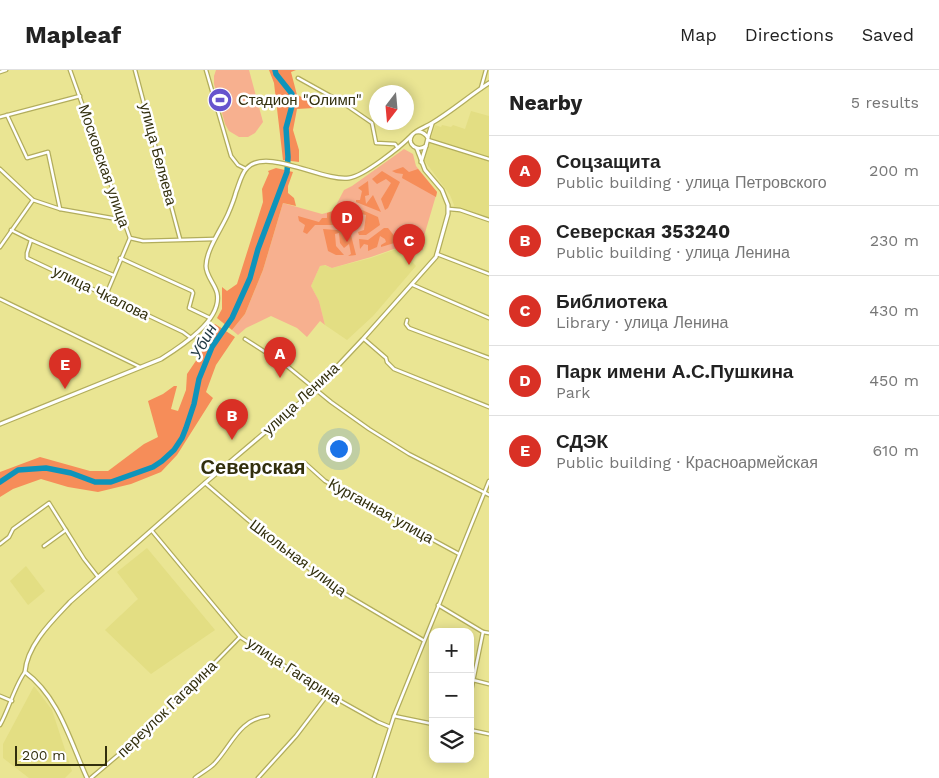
<!DOCTYPE html>
<meta charset="utf-8">
<style>
body{margin:0;font-family:"Work Sans",sans-serif;background:#f6f6f6;color:#222}
.controls{position:absolute;right:15px;bottom:15px;display:grid;overflow:hidden;border-radius:10px;box-shadow:0 2px 12px #0003}
.controls button{width:45px;height:45px;display:grid;place-items:center;padding:0;border:0;border-bottom:1px solid #e0e0e0;background:#fff;color:#222;font:25px sans-serif}
.compass{position:absolute;left:369px;top:15px;width:45px;height:45px;border-radius:50%;background:#fff;box-shadow:0 2px 12px #0003;rotate:196deg}
.scale{position:absolute;left:15px;bottom:12px;width:92px;box-sizing:border-box;padding-left:5px;border:2px solid #322f0d;border-top:0;font-size:14px;line-height:18px;white-space:nowrap;color:#322f0d;-webkit-text-stroke:4px #fff;paint-order:stroke}
.you{position:absolute;left:338px;top:378px;width:18px;height:18px;margin:-12px;border:4px solid #fff;border-radius:50%;background:#1a73e8;box-shadow:0 0 0 8px #1a73e833}
.badge{display:grid;place-items:center;width:32px;height:32px;border-radius:50%;background:#d93025;color:#fff;font-size:16px;font-weight:700}
.pin{position:absolute;translate:-50% -41px;filter:drop-shadow(0 1px 2px #0008)}
.pin::after{content:'';position:absolute;top:26px;width:18px;height:15px;background:inherit;clip-path:polygon(0 0,100% 0,50% 100%)}
.list{margin:0;padding:0;list-style:none}
h2{display:flex;justify-content:space-between;align-items:center;height:65px;margin:0;padding:0 20px;font-size:21px}
h2 small{font-size:16px;font-weight:400;color:#767676}
.list li{display:grid;grid-template-columns:32px 1fr auto;gap:15px;align-items:center;box-sizing:border-box;height:70px;padding:0 20px;border-top:1px solid #e0e0e0}
.list b{display:block;font-size:19px;white-space:nowrap}
.list p{margin:0;font-size:16px;white-space:nowrap;color:#767676}
.list em{font-size:16px;font-style:normal;color:#767676}
.icon{flex:none;width:28px;height:28px;fill:none;stroke:currentColor;stroke-width:2;stroke-linecap:round;stroke-linejoin:round}
.map{position:relative;flex:none;width:489px;height:708px;overflow:hidden}
header{display:flex;align-items:center;gap:30px;box-sizing:border-box;height:70px;padding:0 25px;background:#fff;border-bottom:1px solid #e0e0e0}
header strong{font-size:24px}
nav{display:flex;gap:28px;margin-inline-start:auto;font-size:18px}
main{display:flex}
aside{flex:1;background:#fff}
.map>svg:first-child{display:block}
.built{fill:#e3de83}
.green{fill:#f7b08f}
.forest{fill:#f68d59}
.lines{fill:none;stroke-linecap:round;stroke-linejoin:round}
.river{stroke:#0e94bb;stroke-width:5.5}
.minor-casing{stroke:#b2ad5c;stroke-width:5}
.tertiary-casing{stroke:#b2ad5c;stroke-width:5.5}
.minor{stroke:#fff;stroke-width:2.5}
.tertiary{stroke:#fff;stroke-width:3}
.labels{text-anchor:middle;stroke-width:5;stroke-linejoin:round;paint-order:stroke}
.poi-label{font-size:15px;fill:#322f0d;stroke:#fff;text-anchor:start}
.street-label{font-size:15px;fill:#322f0d;stroke:#fff}
.water-label{font-size:16px;font-style:italic;fill:#233b45;stroke:#fff}
.district-label{font-size:20px;font-weight:bold;fill:#322f0d;stroke:#fff}
</style>
<header>
<strong>Mapleaf</strong>
<nav><a>Map</a><a>Directions</a><a>Saved</a></nav>
</header>
<main>
<div class="map">
<svg width="489" height="708" viewBox="0 0 489 708">
<rect width="100%" height="100%" fill="#eae593"/>
<g class="built">
<path d="M471,41L489,46V150L453,139L454,135L450,125L424,90L435,55L441,57L442,55L451,57L453,55L465,59Z"/>
<path d="M399,178L416,196L373,246L347,270L325,255L319,231L311,216L320,196L324,195L332,198L371,188Z"/>
<path d="M147,478L215,560L151,604L105,560L138,529L117,502Z"/>
<path d="M26,496L45,521L28,535L10,511Z"/>
<path d="M34,616L52,640L72,701L65,708H29L3,688V674Z"/>
</g>
<g class="green">
<path d="M216,0H249L263,52L255,63L248,67H239L229,61L225,54L214,14V6Z"/>
<path d="M404,79L413,84L416,96L437,122L422,173L423,180L416,182L411,173L371,187L332,198L325,195L320,196L311,216L319,231L325,255L320,251L307,267L297,258L271,246L246,258L238,265L232,260L245,244L263,200L283,133L322,144L333,141L344,120L352,116Z"/>
</g>
<g class="forest">
<path d="M269,0H296L291,2L297,25L313,32L314,38L297,39L293,60L299,80V92L283,90L274,13Z"/>
<path d="M403,97L409,102L418,99L437,122L436,127L402,108L403,104L396,103L392,101Z"/>
<path d="M276,98L293,102L288,116V123L294,128L296,136L283,133L263,200L245,244L232,260L217,248L222,239V217L227,221L237,214L263,132L262,119L269,103L268,101Z"/>
<path d="M382,101L400,112L388,138L385,140L381,129L391,113L386,109L377,114L372,109Z"/>
<path d="M368,111L369,125L365,126L366,134L373,125L381,142L356,132V130H360L362,121L358,118Z"/>
<path d="M348,135L351,155H315L307,164L303,162L305,155L299,151L298,146L319,152L322,148H327V143L333,141V145L337,146Z"/>
<path d="M353,136L378,147L380,155L366,165H359L358,162L364,160L366,145L357,143L354,145Z"/>
<path d="M384,158H388L396,168L409,166L411,168L381,177V175L386,172L385,169L380,166L377,177L368,181V175L364,174L360,179L359,169L368,170Z"/>
<path d="M323,159L350,161L356,185L348,186L351,184L349,174L344,178L340,173L339,163L335,164L336,176L344,185H336L328,181Z"/>
<path d="M215,254L235,267L216,295L206,322L213,328L177,385L161,402L131,414L98,422L68,417L41,409L13,419L0,427V402L40,387L90,401H108L144,374L158,367L148,331L163,324L174,316H177L171,339L178,341L186,320L187,304L212,267L209,259Z"/>
</g>
<g class="lines">
<path class="river" d="M0,412L18,400L46,398L71,403L95,412H111L153,397L162,391L174,380L182,368L186,358L194,334L199,309L212,277L232,248L250,208L258,179L287,102L288,87L286,58L293,32L292,24L276,4L275,0"/>
<g class="minor-casing">
<g id="minor">
<path d="M70,0L130,168L143,171L215,169"/>
<path d="M135,0L180,169"/>
<path d="M206,0L231,86L238,95L246,99"/>
<path d="M0,2L6,0"/>
<path d="M298,8L343,33L372,53L376,73L395,74L398,78"/>
<path d="M481,18L486,0"/>
<path d="M7,45L27,88L48,82L60,139"/>
<path d="M0,47L80,26"/>
<path d="M428,70L489,89"/>
<path d="M0,99L33,130L60,139L123,150"/>
<path d="M449,139L460,140L489,150"/>
<path d="M11,160L31,170L113,205"/>
<path d="M31,170L27,183V188L183,262L191,268"/>
<path d="M0,177L33,130"/>
<path d="M437,184L489,204"/>
<path d="M120,188L192,221L193,223L189,238L210,248"/>
<path d="M413,215L489,248"/>
<path d="M106,225L130,168"/>
<path d="M0,229L140,297"/>
<path d="M407,250L406,254L409,258L489,288"/>
<path d="M245,269L287,296L331,332L369,359L409,384L489,425"/>
<path d="M364,269L386,288L387,292L394,299L489,337"/>
<path d="M305,393L325,411L459,484"/>
<path d="M205,413L248,450L330,515L423,570"/>
<path d="M152,461L240,567L328,624L378,652L390,657"/>
<path d="M0,474L9,467L13,459L49,433L84,489L98,507"/>
<path d="M44,476L66,460"/>
<path d="M438,535L483,562L489,563"/>
<path d="M473,610L489,614"/>
<path d="M0,626L12,631"/>
<path d="M470,626L483,562"/>
<path d="M394,646L433,654"/>
<path d="M0,655C9,639 15,615 25,602"/>
<path d="M470,660L489,664"/>
<path d="M91,708L156,653L240,567"/>
<path d="M195,708C201,703 209,699 214,694C232,675 239,649 268,646"/>
<path d="M258,708L296,666L328,624"/>
<path d="M374,708L394,646L489,411"/>
</g>
</g>
<g class="tertiary-casing">
<g id="tertiary">
<path d="M416,62C421,61 425,63 428,68L426,76C418,82 406,75 412,65C416,60 426,57 432,53C452,41 469,26 489,13"/>
<path d="M428,67L432,54"/>
<path d="M421,92L426,76"/>
<path d="M0,354L161,289C180,277 223,250 217,223C215,214 206,206 206,196C206,180 222,158 228,144C231,137 234,130 236,122C239,115 241,104 247,98C266,77 324,112 349,108C364,106 400,77 411,66"/>
<path d="M87,708C70,671 59,627 25,602C27,575 52,551 70,532L205,413L315,320L363,269L436,187L448,144V135L442,120L425,100L417,79"/>
</g>
</g>
<use href="#minor" class="minor"/>
<use href="#tertiary" class="tertiary"/>
</g>
<defs>
<g id="stadium-disc" transform="scale(1.25)"><circle r="9.5" fill="#6754cd" stroke="#fff"/><path d="M0-5a6.5 5 0 1 0 0 10a6.5 5 0 1 0 0-10ZM-3.5-1.8h7v3.6h-7Z" fill="#fff"/></g>
</defs>
<g fill-rule="evenodd">
<use href="#stadium-disc" x="220" y="30"/>
</g>
<g class="labels">
<g class="poi-label">
<text x="238" y="35">Стадион "Олимп"</text>
</g>
<g class="street-label">
<text transform="translate(158 84) rotate(75)" y="5">улица Беляева</text>
<text transform="translate(104 96) rotate(71)" y="5">Московская улица</text>
<text transform="translate(101 223) rotate(26)" y="5">улица Чкалова</text>
<text transform="translate(301 329) rotate(-43)" y="5">улица Ленина</text>
<text transform="translate(381 441) rotate(29)" y="5">Курганная улица</text>
<text transform="translate(298 488) rotate(37)" y="5">Школьная улица</text>
<text transform="translate(294 601) rotate(33)" y="5">улица Гагарина</text>
<text transform="translate(167 639) rotate(-44)" y="5">переулок Гагарина</text>
</g>
<g class="water-label">
<text transform="translate(203 271) rotate(-61)" y="6">Убин</text>
</g>
<g class="district-label">
<text x="253" y="404">Северская</text>
</g>
</g>
</svg>
<div class="controls">
<button>+</button>
<button>−</button>
<button><svg class="icon" aria-label="layers" viewBox="0 0 24 24"><path d="M12 4l9 5-9 5-9-5zM3 14l9 5 9-5"/></svg></button>
</div>
<svg class="compass" viewBox="-18 -18 36 36"><path d="M0-13l5 13h-10z" fill="#e53935"/><path d="M0 13l5-13h-10z" fill="#767676"/></svg>
<div class="scale">200 m</div>
<div class="you"></div>
<div class="pin badge" style="left:280px;top:308px">A</div>
<div class="pin badge" style="left:232px;top:370px">B</div>
<div class="pin badge" style="left:409px;top:195px">C</div>
<div class="pin badge" style="left:347px;top:172px">D</div>
<div class="pin badge" style="left:65px;top:319px">E</div>
</div>
<aside>
<h2>Nearby<small>5 results</small></h2>
<ul class="list">
<li><span class="badge">A</span><div><b>Соцзащита</b><p>Public building · улица Петровского</p></div><em>200 m</em></li>
<li><span class="badge">B</span><div><b>Северская 353240</b><p>Public building · улица Ленина</p></div><em>230 m</em></li>
<li><span class="badge">C</span><div><b>Библиотека</b><p>Library · улица Ленина</p></div><em>430 m</em></li>
<li><span class="badge">D</span><div><b>Парк имени А.С.Пушкина</b><p>Park</p></div><em>450 m</em></li>
<li><span class="badge">E</span><div><b>СДЭК</b><p>Public building · Красноармейская</p></div><em>610 m</em></li>
</ul>
</aside>
</main>
